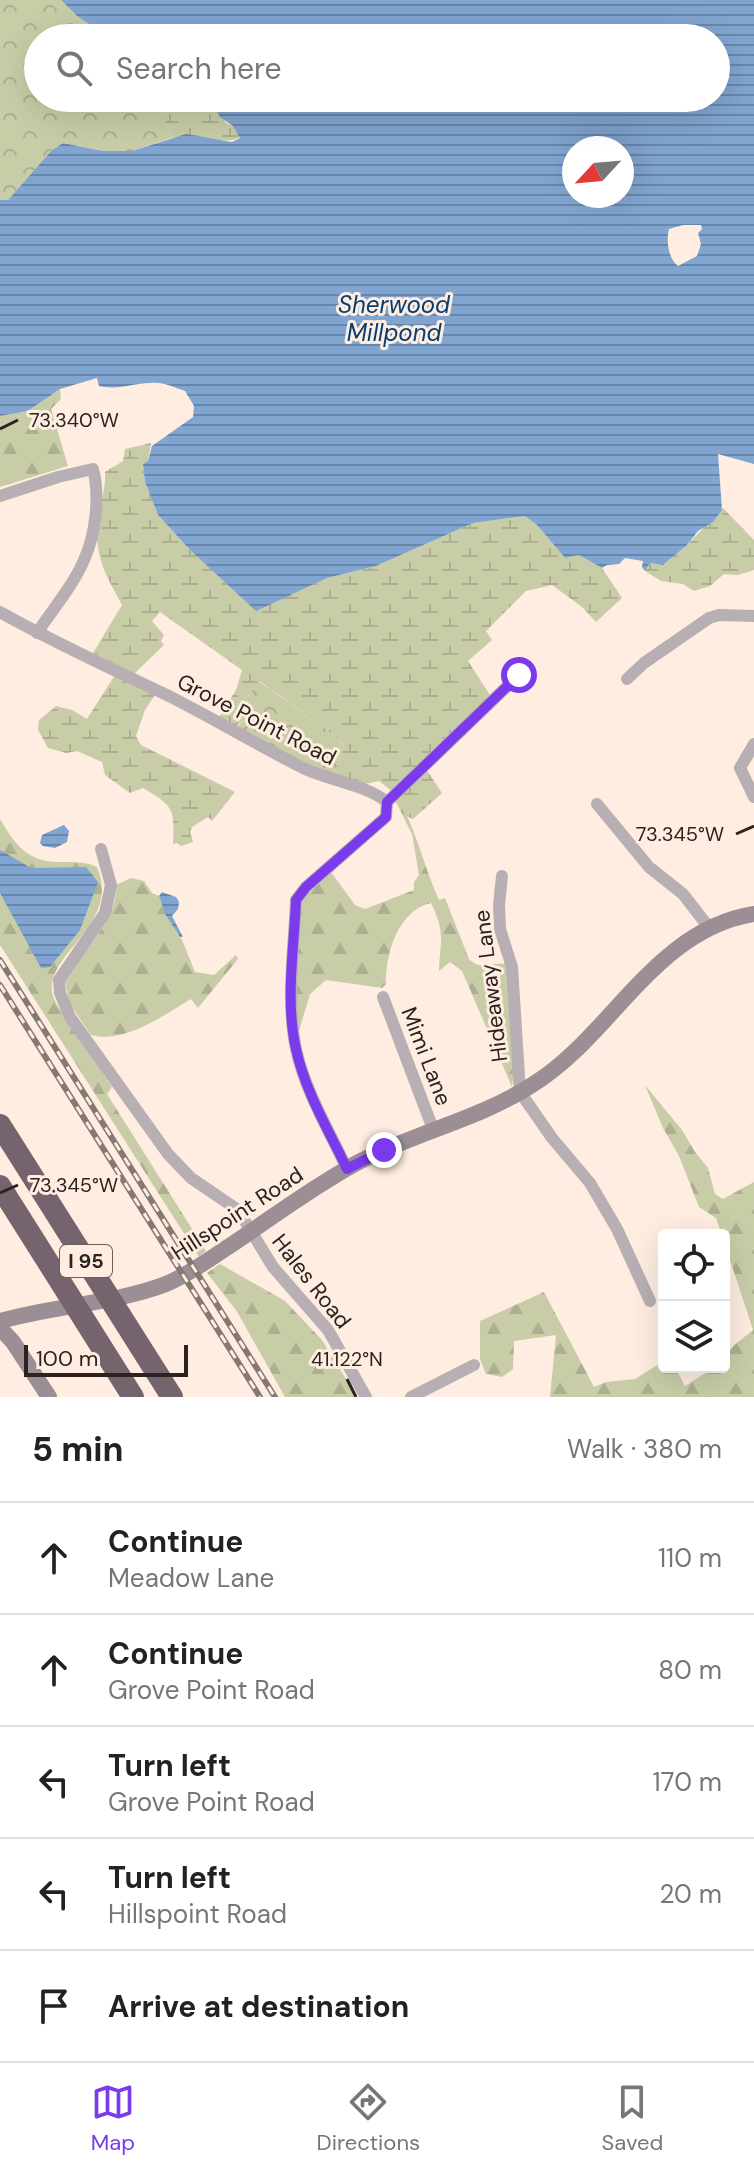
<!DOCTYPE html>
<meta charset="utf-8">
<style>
body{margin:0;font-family:"DM Sans",sans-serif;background:#f6f6f6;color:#222}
.controls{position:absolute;right:24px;bottom:24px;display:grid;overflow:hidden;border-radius:8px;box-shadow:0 8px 32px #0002}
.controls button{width:72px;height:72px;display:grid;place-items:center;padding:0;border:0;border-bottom:2px solid #e0e0e0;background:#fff;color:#222;font:40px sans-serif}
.compass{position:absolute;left:562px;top:136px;width:72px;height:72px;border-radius:50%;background:#fff;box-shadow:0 8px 32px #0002;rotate:244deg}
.scale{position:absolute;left:24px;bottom:20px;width:164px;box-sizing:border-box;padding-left:8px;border:4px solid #2a241f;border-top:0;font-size:22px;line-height:28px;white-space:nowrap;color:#2a241f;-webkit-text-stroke:6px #feede0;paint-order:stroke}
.stop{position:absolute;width:24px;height:24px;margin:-18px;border:6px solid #7c3aed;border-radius:50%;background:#fff}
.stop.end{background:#7c3aed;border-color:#fff;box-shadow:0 2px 8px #0008}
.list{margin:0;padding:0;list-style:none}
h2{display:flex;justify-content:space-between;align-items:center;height:104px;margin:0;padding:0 32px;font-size:34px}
h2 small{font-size:26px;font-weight:400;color:#767676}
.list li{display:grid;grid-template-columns:52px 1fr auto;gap:24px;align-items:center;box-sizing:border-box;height:112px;padding:0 32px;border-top:2px solid #e0e0e0}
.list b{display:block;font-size:30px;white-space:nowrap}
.list p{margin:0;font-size:26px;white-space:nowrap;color:#767676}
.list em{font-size:26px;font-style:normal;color:#767676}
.icon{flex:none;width:44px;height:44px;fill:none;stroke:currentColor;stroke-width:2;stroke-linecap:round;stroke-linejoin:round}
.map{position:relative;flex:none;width:754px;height:1397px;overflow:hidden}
.search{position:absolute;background:#fff;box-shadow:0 8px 32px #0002;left:24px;right:24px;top:24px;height:88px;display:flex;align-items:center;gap:20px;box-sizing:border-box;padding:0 28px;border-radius:44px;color:#767676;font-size:30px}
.sheet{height:664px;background:#fff}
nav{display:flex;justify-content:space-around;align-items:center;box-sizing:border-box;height:112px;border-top:2px solid #e0e0e0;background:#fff;font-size:22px;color:#767676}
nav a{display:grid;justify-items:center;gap:4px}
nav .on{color:#7c3aed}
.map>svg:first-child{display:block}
.forest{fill:url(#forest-firs)}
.wetland{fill:url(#wetland-marsh)}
.park{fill:url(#park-crowns)}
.water{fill:url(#water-rules);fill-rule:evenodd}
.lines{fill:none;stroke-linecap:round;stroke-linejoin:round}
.street{stroke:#b7afb3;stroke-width:12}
.secondary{stroke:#9b8f95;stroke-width:16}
.highway{stroke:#75646e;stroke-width:22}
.rail-casing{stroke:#857a72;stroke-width:6}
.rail{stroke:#feede0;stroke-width:3;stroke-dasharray:9;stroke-linecap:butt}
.route{stroke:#7c3aed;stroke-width:10}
.ticks{fill:none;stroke:#2a241f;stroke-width:3}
.labels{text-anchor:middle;stroke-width:6;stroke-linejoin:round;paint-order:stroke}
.shield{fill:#feede0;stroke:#6a6059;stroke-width:2}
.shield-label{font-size:20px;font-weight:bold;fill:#2a241f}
.street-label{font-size:22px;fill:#2a241f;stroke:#feede0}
.water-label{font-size:24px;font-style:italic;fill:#063e73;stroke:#feede0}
.ticks-label{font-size:20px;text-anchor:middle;fill:#2a241f;stroke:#feede0;stroke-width:6;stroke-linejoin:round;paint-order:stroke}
</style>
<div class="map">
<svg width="754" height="1397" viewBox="0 0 754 1397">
<defs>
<pattern id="forest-firs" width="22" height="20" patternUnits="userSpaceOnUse" patternTransform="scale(2)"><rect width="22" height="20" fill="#c8cda8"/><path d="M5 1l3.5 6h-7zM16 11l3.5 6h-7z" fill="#acb090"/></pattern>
<pattern id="wetland-marsh" width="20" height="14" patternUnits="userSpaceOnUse" patternTransform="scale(2)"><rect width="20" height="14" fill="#c8cda8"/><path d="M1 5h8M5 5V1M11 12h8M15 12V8" fill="none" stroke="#acb090"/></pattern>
<pattern id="park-crowns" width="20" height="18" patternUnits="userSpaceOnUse" patternTransform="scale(2)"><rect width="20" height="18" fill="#c8cda8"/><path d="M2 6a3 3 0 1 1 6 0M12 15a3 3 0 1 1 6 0" fill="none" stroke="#acb090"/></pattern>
<pattern id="water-rules" width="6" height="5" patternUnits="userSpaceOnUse" patternTransform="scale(2)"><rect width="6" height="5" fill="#80a5d0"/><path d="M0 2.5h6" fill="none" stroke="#6986a8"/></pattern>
</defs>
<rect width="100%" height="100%" fill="#feede0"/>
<g class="forest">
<path d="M60,389L61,399L51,409L68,466L0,487V416L28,411Z"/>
<path d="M397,797C416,828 424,867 439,900L445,898L469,959C482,972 492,961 508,964L516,1054L512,1087L462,971L450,962L439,971C440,939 446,934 431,903C398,910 385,955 386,984L382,988L326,980L310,994L298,1034L295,1001L302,899L331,872L355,905L365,909L414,890V882L419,875L412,834L396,802Z"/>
<path d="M0,819C15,845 28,862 59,862C73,862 84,861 97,867C123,927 37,956 54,999C58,1008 66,1017 71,1025C85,1046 98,1066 112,1087L107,1094L206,1251L199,1257L0,945Z"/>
<path d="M131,878L144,881L152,893L159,896L165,914L182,940L195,972L214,975L236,955L238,959L198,1008L191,999C162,1016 125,1044 91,1035L69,1003L65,981C82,950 117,923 116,885Z"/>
<path d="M645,1085L682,1130L695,1152L708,1168L715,1194L723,1199L754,1182V1397H550L556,1335L514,1341L513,1369L502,1377L486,1374L480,1359V1321L544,1292L594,1387L606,1382L635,1379L662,1362L667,1370L675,1367L685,1386L715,1367H724C724,1348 741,1341 753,1330L724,1242V1235H722L716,1218L699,1207L679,1156L663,1128Z"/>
<path d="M220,1264L285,1301L322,1340L357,1397H285L236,1310L207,1273Z"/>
</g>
<g class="wetland">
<path d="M156,98H210L226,123L233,126L241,137C222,147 197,131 171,138Z"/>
<path d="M151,443L148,461L143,464L145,482L158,515L190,550L256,610L327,578L376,566L473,523L525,516L537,525L565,558L579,555L602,568L622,598L596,622L582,607L552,585L526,591L486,631L492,640L468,661L490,695L422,763L442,793L413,819L406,816L393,792L379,781L355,786L333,778L344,744L317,722L259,681L248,697L247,717L235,727L219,717L236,690L242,670L160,612L152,621L164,635L161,641L164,645L135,673L131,681L155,695L145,710L136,736L141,745L235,792L212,821L208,817L192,827L190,832L193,842L181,846L177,843L173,844C175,808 173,806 143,788L130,793L105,775L102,762L77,751L66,753L48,748L38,730L39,720L56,706L72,710L87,719L120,667L93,653L122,605C106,575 94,557 98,522C100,504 106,490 105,472L123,461L125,449Z"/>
<path d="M723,508L754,540V570L738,575L724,574L710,586L694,591L683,584L661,581L645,571L650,563L663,565L687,545Z"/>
</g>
<g class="park">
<path d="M0,0H61L77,16L109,38H38V98H156L171,138L132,151H103L63,143L52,150L8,200H0Z"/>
<path d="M258,681L317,722L344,744L333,778L236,727L247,717L248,697Z"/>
</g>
<g class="water">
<path d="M61,0H754V464L718,454L722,510L713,522L698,531L687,545L663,565L650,563L645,571L642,567L643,561L625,558L619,564L607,565L602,568L579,555L565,558L537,525L525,516L473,523L376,566L327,578L256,611L190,550L158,515L145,482L143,464L148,461L152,446L193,417L194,406L185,391C176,388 168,384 159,383C138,381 120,391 99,386L97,378L60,389L28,411L0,416V200H8L52,150L63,143L103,151H132L186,134L232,142L240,138L233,126L220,117L210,98H716V38H109L77,16ZM574,148H622V196H574ZM683,225H701L702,229L698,233L701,244L697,256L678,266C668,258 666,241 669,229Z"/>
<path d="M64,825L69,831L67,842L55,848L43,846L40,843L42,835Z"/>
<path d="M0,850L31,868L86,867L98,882L80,930L50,967L41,968L0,893Z"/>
<path d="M162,892L176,897L179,902L178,909L172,916L183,937H180L165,914L159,896Z"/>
</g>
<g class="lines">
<g class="street">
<path d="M0,496L58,477L93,469C100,495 96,534 84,560C73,586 52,610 37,633"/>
<path d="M0,612C55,643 112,669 169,696C214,719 258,745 303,768C328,780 367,785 387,802"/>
<path d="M627,679L644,663L709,618L719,615L754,616"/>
<path d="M754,744L740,768L754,797"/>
<path d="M387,802L519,675"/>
<path d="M597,804L649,867L683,894L710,929"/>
<path d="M101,849L111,885L105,913L59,980L60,993L70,1017L168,1154L191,1178L238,1210L273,1267L328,1330L366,1397"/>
<path d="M502,876L499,905L500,929L512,967L520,1092L552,1138L590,1183L617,1229L650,1301"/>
<path d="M383,997L433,1129"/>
<path d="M347,1169C329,1130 305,1091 296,1049C286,1001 294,949 296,900L306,887L386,817L387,802"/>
<path d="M411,1397L474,1365"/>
</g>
<g class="secondary">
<path d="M0,1321C52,1306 117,1303 166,1284C188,1275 208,1260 228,1247C270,1219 311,1188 355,1164C412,1133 478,1120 532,1085C612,1036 654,930 754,914"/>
<path d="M0,1328L13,1342L49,1397"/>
</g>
<g class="highway">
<path d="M0,1125L172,1397"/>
<path d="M0,1186L133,1397"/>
</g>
<g class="rail-casing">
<g id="rail">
<path d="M0,960L275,1397"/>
<path d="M0,985L260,1397"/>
</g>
</g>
<use href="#rail" class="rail"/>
</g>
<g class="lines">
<path class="route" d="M384,1150L347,1169C329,1131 305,1091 296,1049C285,1001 294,949 296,900L306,887L386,817L387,802L519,675"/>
</g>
<path class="ticks" d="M0,429L18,420M736,834L754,826M0,1193L18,1185M347,1379L356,1397"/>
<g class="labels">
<rect class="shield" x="60" y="1245" width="52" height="32" rx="6"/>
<g class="shield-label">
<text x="86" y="1268">I 95</text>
</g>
<g class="street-label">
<text transform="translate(257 719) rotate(27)" y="8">Grove Point Road</text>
<text transform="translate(490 986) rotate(-97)" y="8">Hideaway Lane</text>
<text transform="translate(427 1056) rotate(69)" y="8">Mimi Lane</text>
<text transform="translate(237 1213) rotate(-33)" y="8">Hillspoint Road</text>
<text transform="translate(312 1281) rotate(52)" y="8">Hales Road</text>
</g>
<g class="water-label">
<text x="394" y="313">Sherwood<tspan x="394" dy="28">Millpond</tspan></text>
</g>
</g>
<g class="ticks-label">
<text x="74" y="427">73.340°W</text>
<text x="680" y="841">73.345°W</text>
<text x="74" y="1192">73.345°W</text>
<text x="347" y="1366">41.122°N</text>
</g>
</svg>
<div class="controls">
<button><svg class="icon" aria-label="locate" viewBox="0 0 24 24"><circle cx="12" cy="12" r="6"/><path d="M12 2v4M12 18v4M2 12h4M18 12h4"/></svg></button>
<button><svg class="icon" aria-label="layers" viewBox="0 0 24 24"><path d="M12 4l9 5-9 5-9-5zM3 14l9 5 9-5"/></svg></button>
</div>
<svg class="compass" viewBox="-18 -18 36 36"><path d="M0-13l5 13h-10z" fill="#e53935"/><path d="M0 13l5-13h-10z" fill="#767676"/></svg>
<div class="scale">100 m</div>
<div class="stop" style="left:519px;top:675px"></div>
<div class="stop end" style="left:384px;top:1150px"></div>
<div class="search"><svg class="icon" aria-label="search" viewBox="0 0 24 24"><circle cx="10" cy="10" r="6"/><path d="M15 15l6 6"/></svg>Search here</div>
</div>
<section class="sheet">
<h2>5 min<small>Walk · 380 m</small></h2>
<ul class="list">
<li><svg class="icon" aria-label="ahead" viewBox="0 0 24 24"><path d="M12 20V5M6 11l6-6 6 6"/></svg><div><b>Continue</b><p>Meadow Lane</p></div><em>110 m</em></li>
<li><svg class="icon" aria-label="ahead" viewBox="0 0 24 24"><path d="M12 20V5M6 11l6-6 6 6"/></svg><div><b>Continue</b><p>Grove Point Road</p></div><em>80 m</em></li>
<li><svg class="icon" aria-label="left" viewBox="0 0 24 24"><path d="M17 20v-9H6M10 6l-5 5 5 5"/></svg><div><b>Turn left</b><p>Grove Point Road</p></div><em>170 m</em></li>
<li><svg class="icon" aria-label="left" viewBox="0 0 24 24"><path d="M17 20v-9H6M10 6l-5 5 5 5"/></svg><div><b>Turn left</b><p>Hillspoint Road</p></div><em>20 m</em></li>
<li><svg class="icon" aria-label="arrive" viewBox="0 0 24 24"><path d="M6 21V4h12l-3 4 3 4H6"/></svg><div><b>Arrive at destination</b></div></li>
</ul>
</section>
<nav>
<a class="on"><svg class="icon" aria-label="map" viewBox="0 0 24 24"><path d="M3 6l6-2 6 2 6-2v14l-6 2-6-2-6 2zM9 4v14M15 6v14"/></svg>Map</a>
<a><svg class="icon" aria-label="directions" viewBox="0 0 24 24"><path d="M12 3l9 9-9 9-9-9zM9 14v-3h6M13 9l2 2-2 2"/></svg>Directions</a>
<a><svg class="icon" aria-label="saved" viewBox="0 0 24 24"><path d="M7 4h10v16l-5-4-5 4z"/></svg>Saved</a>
</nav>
